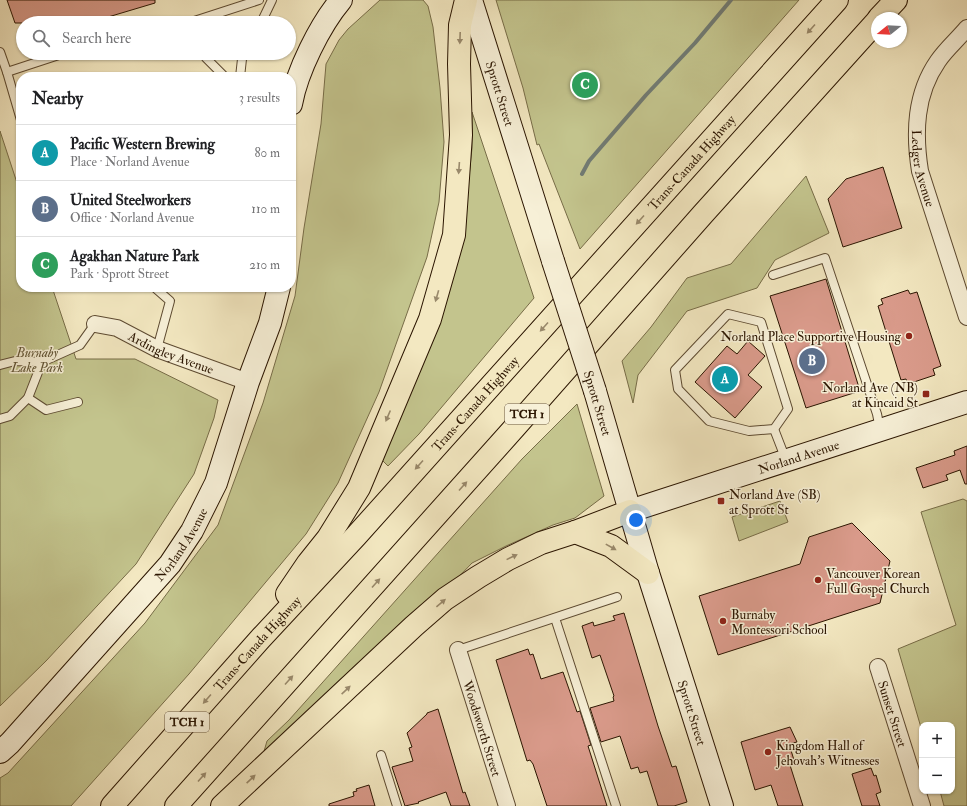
<!DOCTYPE html>
<meta charset="utf-8">
<style>
body{margin:0;font-family:"IM FELL Double Pica",serif;background:#f2f2f2;color:#202124}
.controls{position:absolute;right:12px;bottom:12px;display:grid;overflow:hidden;border-radius:8px;box-shadow:0 1px 3px #0004}
.controls button{width:36px;height:36px;display:grid;place-items:center;padding:0;border:0;border-bottom:1px solid #e0e0e0;background:#fff;color:#202124;font:20px sans-serif}
.compass{position:absolute;left:871px;top:12px;width:36px;height:36px;border-radius:50%;background:#fff;box-shadow:0 1px 3px #0004;rotate:252deg}
.you{position:absolute;left:636px;top:520px;width:14px;height:14px;margin:-10px;border:3px solid #fff;border-radius:50%;background:#1a73e8;box-shadow:0 0 0 6px #1a73e833}
.badge{display:grid;place-items:center;width:26px;height:26px;border-radius:50%;background:#db2777;color:#fff;font-size:13px;font-weight:700}
.pin{position:absolute;translate:-50% -50%;border:2px solid #fff;box-shadow:0 1px 4px #0006}
.list{margin:0;padding:0;list-style:none}
h2{display:flex;justify-content:space-between;align-items:center;height:52px;margin:0;padding:0 16px;font-size:17px}
h2 small{font-size:13px;font-weight:400;color:#757577}
.list li{display:grid;grid-template-columns:26px 1fr auto;gap:12px;align-items:center;box-sizing:border-box;height:56px;padding:0 16px;border-top:1px solid #e0e0e0}
.list b{display:block;font-size:15px;white-space:nowrap}
.list p{margin:0;font-size:13px;white-space:nowrap;color:#757577}
.list em{font-size:13px;font-style:normal;color:#757577}
.icon{flex:none;width:22px;height:22px;fill:none;stroke:currentColor;stroke-width:2;stroke-linecap:round;stroke-linejoin:round}
.map{position:relative;flex:none;width:967px;height:806px;overflow:hidden}
.search{position:absolute;background:#fff;box-shadow:0 1px 3px #0004;left:16px;top:16px;width:280px;height:44px;display:flex;align-items:center;gap:10px;box-sizing:border-box;padding:0 14px;border-radius:22px;color:#757577;font-size:15px}
.panel{position:absolute;background:#fff;box-shadow:0 1px 3px #0004;left:16px;top:72px;width:280px;height:220px;border-radius:16px}
.map>svg:first-child{display:block}
.green{fill:#c3c48d;stroke:#776c47}
.lines{fill:none;stroke-linecap:round;stroke-linejoin:round}
.stream{stroke:#717a72;stroke-width:4}
.building{fill:#d99a8a;stroke:#2b1501}
.lane-casing{stroke:#5d4a31;stroke-width:10}
.street-casing{stroke:#5d4a31;stroke-width:18}
.secondary-casing{stroke:#2b1501;stroke-width:24}
.highway-casing{stroke:#2b1501;stroke-width:24}
.lane{stroke:#f7f0d7;stroke-width:8}
.street{stroke:#f7f0d7;stroke-width:16}
.secondary{stroke:#f7f0d7;stroke-width:22}
.highway{stroke:#f3e8c1;stroke-width:22}
.secondary-bridge-casing{stroke:#2b1501;stroke-width:24;stroke-linecap:butt}
.secondary-bridge{stroke:#f7f0d7;stroke-width:22}
.oneway{fill:#99896b}
.poi-dot{fill:#8f2418;stroke:#f7f0d7;stroke-width:1.5}
.labels{text-anchor:middle;stroke-width:3;stroke-linejoin:round;paint-order:stroke}
.shield{fill:#f7f0d7;stroke:#685741;stroke-width:1}
.shield-label{font-size:12px;font-weight:bold;fill:#2b1501}
.street-label{font-size:13px;fill:#2b1501;stroke:#f7f0d7}
.poi-label{font-size:13px;fill:#2b1501;stroke:#f7f0d7;text-anchor:start}
.park-label{font-size:13px;font-style:italic;fill:#605232;stroke:#f7f0d7}
</style>
<div class="map">
<svg width="967" height="806" viewBox="0 0 967 806">
<rect width="100%" height="100%" fill="#f3e8c1"/>
<filter id="stains"><feTurbulence type="fractalNoise" baseFrequency=".005" numOctaves="4"/><feColorMatrix values="0 0 0 0 .2 0 0 0 0 .09 0 0 0 0 .02 0 0 0 .5 -.17"/></filter>
<radialGradient id="worn" r=".72"><stop offset=".6" stop-color="#630" stop-opacity="0"/><stop offset="1" stop-color="#630" stop-opacity=".3"/></radialGradient>
<g class="green">
<path d="M380,0H423L428,6L433,27L440,88L444,142L439,202L427,257L379,392L338,483L306,534L189,674L71,806H0V778L8,773L145,623L218,525L263,403L295,296L304,228L321,124L326,64L339,40L348,29Z"/>
<path d="M496,0H799L580,249L539,144L537,145L523,88Z"/>
<path d="M472,112L534,298L419,434L388,466L382,460L462,244L472,148Z"/>
<path d="M0,131L21,195V287H52L76,359H135L218,400L214,418L194,474L136,564L46,661L0,706Z"/>
<path d="M806,176L829,233L775,260L757,288L687,311L638,375L633,403L622,361L651,327L687,278L731,264Z"/>
<path d="M577,404L604,496L575,518L553,525L506,546L472,563L447,589L260,765L267,741L289,720L522,459Z"/>
<path d="M963,499L967,501V806H944L940,791H952V725H922V731L898,649L956,625L921,512Z"/>
<path d="M780,501L788,522L739,541L732,517Z"/>
</g>
<g class="lines">
<path class="stream" d="M582,174L589,161L646,95L695,43L731,0"/>
</g>
<g class="building">
<path d="M7,0H155V3L88,23H15Z"/>
<path d="M883,167L902,228L843,247L828,199L846,179Z"/>
<path d="M826,279L860,391L806,408L770,296Z"/>
<path d="M908,290L910,294L917,292L941,366L933,369L935,375L908,384L906,379L901,380L878,306L883,304L881,299Z"/>
<path d="M748,341L765,356L748,375L762,387L735,418L695,382L727,346L737,354Z"/>
<path d="M967,446V484H965L960,470L946,475L948,480L923,488L916,468L955,455L954,451Z"/>
<path d="M852,523L890,561L880,603L718,655L699,596L800,564L809,537Z"/>
<path d="M624,613L658,726L672,767L676,766L687,802L674,806H658L647,771L640,773L638,767L631,769L620,736L601,742L590,708L614,701L613,697L614,696L600,655L592,658L582,626L593,622L594,626L615,620L613,616Z"/>
<path d="M528,649L530,655L533,654L541,679L563,672L577,712L580,711L591,745L588,746L607,806H547L533,764L530,760L527,761L496,660Z"/>
<path d="M438,709L463,793L465,792L470,806H451L446,792L418,802L419,803L405,806L392,767L413,761L409,748L412,747L407,733L427,714V713Z"/>
<path d="M790,727L797,742L789,744L794,760L789,762L803,806H778L771,785L755,790L741,742Z"/>
<path d="M871,768L874,776L876,775L881,792L876,794L880,806H862L852,774Z"/>
<path d="M369,785L375,806H329V804L354,796L353,792L357,791L356,789Z"/>
</g>
<g class="lines">
<g class="lane-casing">
<g id="lane">
<path d="M188,23L259,0"/>
<path d="M261,23L272,0"/>
<path d="M0,52L7,72"/>
<path d="M203,53L206,58L225,77"/>
<path d="M240,77L242,59L245,53"/>
<path d="M21,120L7,72L65,53"/>
<path d="M773,275L825,258L877,414L880,429"/>
<path d="M154,287L170,301L157,349"/>
<path d="M728,314L761,322L788,409L774,429L749,431L709,421L678,389L675,370Z"/>
<path d="M0,365L15,361L42,362L80,345L95,324"/>
<path d="M28,398L46,410L78,402"/>
<path d="M0,419L10,416L28,398L42,362"/>
<path d="M774,429L786,460"/>
<path d="M555,618L616,806"/>
<path d="M458,650L617,597"/>
<path d="M381,755L397,806"/>
</g>
</g>
<g class="street-casing">
<g id="street">
<path id="s1" d="M967,28C958,39 946,49 938,61C915,94 914,133 920,171L967,317"/>
<path id="s2" d="M95,324L117,328L157,349L248,382"/>
<path id="s3" d="M458,650L507,806"/>
<path id="s4" d="M878,667L922,806"/>
</g>
</g>
<g class="secondary-casing">
<g id="secondary">
<path id="s5" d="M471,0L553,261"/>
<path d="M291,104C297,71 320,25 341,0"/>
<path id="s6" d="M595,391L648,573L722,806"/>
<path id="s7" d="M630,511L967,402"/>
<path id="s8" d="M0,752L10,743L170,564L192,531L216,483L248,382L270,323L279,287"/>
</g>
</g>
<g class="highway-casing">
<g id="highway">
<path d="M879,18L896,0"/>
<path d="M575,532L611,546L648,573"/>
<path d="M287,594L308,563L328,538L359,488L430,319L454,235L461,135L459,64L460,25L466,0"/>
<path id="s9" d="M112,806L261,638L356,536L837,0"/>
<path d="M176,806L516,426L703,214L877,21"/>
<path d="M222,806L414,626L445,599L478,577L508,559L541,543L575,532L630,511"/>
</g>
</g>
<use href="#lane" class="lane"/>
<use href="#street" class="street"/>
<use href="#secondary" class="secondary"/>
<use href="#highway" class="highway"/>
<g class="secondary-bridge-casing">
<path id="secondary-bridge" d="M553,261L595,391"/>
</g>
<use href="#secondary-bridge" class="secondary-bridge"/>
</g>
<defs><path id="oneway-solid" d="M-6-.8H1V-3.2L6.5 0L1 3.2V.8H-6Z"/></defs>
<g class="oneway">
<use href="#oneway-solid" transform="translate(811 29) rotate(132)"/>
<use href="#oneway-solid" transform="translate(460 38) rotate(92)"/>
<use href="#oneway-solid" transform="translate(459 168) rotate(94)"/>
<use href="#oneway-solid" transform="translate(640 220) rotate(132)"/>
<use href="#oneway-solid" transform="translate(437 296) rotate(106)"/>
<use href="#oneway-solid" transform="translate(544 327) rotate(132)"/>
<use href="#oneway-solid" transform="translate(388 416) rotate(113)"/>
<use href="#oneway-solid" transform="translate(419 465) rotate(132)"/>
<use href="#oneway-solid" transform="translate(463 486) rotate(-48)"/>
<use href="#oneway-solid" transform="translate(611 547) rotate(29)"/>
<use href="#oneway-solid" transform="translate(512 557) rotate(-26)"/>
<use href="#oneway-solid" transform="translate(376 583) rotate(-48)"/>
<use href="#oneway-solid" transform="translate(441 603) rotate(-40)"/>
<use href="#oneway-solid" transform="translate(289 680) rotate(-48)"/>
<use href="#oneway-solid" transform="translate(346 690) rotate(-43)"/>
<use href="#oneway-solid" transform="translate(207 699) rotate(131)"/>
<use href="#oneway-solid" transform="translate(202 777) rotate(-48)"/>
<use href="#oneway-solid" transform="translate(251 779) rotate(-43)"/>
</g>
<g class="poi-dot">
<circle cx="909" cy="336" r="4"/>
<rect x="922" y="390" width="8" height="8" rx="2"/>
<rect x="717" y="497" width="8" height="8" rx="2"/>
<circle cx="818" cy="580" r="4"/>
<circle cx="723" cy="621" r="4"/>
<circle cx="768" cy="752" r="4"/>
</g>
<g class="labels">
<g class="shield">
<rect x="505" y="404" width="44" height="20" rx="3"/>
<rect x="165" y="712" width="44" height="20" rx="3"/>
</g>
<g class="shield-label">
<text x="527" y="418">TCH 1</text>
<text x="187" y="726">TCH 1</text>
</g>
<g class="street-label">
<text dy="5" stroke="none"><textPath href="#s5" startOffset="98">Sprott Street</textPath></text>
<text dy="5" stroke="none"><textPath href="#s9" startOffset="866">Trans-Canada Highway</textPath></text>
<text dy="5" stroke="none"><textPath href="#s1" startOffset="156">Ledger Avenue</textPath></text>
<text dy="5" stroke="none"><textPath href="#s2" startOffset="82">Ardingley Avenue</textPath></text>
<text dy="5" stroke="none"><textPath href="#s9" startOffset="542">Trans-Canada Highway</textPath></text>
<text transform="translate(598 403) rotate(73)" y="5">Sprott Street</text>
<text dy="5" stroke="none"><textPath href="#s7" startOffset="177">Norland Avenue</textPath></text>
<text dy="5" stroke="none"><textPath href="#s8" startOffset="276">Norland Avenue</textPath></text>
<text dy="5" stroke="none"><textPath href="#s9" startOffset="218">Trans-Canada Highway</textPath></text>
<text dy="5" stroke="none"><textPath href="#s6" startOffset="336">Sprott Street</textPath></text>
<text dy="5" stroke="none"><textPath href="#s4" startOffset="49">Sunset Street</textPath></text>
<text dy="5" stroke="none"><textPath href="#s3" startOffset="82">Woodsworth Street</textPath></text>
</g>
<g class="poi-label">
<text x="901" y="341" text-anchor="end">Norland Place Supportive Housing</text>
<text x="918" y="392" text-anchor="end">Norland Ave (NB)<tspan x="918" dy="15">at Kincaid St</tspan></text>
<text x="729" y="499">Norland Ave (SB)<tspan x="729" dy="15">at Sprott St</tspan></text>
<text x="826" y="578">Vancouver Korean<tspan x="826" dy="15">Full Gospel Church</tspan></text>
<text x="731" y="619">Burnaby<tspan x="731" dy="15">Montessori School</tspan></text>
<text x="776" y="750">Kingdom Hall of<tspan x="776" dy="15">Jehovah's Witnesses</tspan></text>
</g>
<g class="park-label">
<text x="37" y="357">Burnaby<tspan x="37" dy="15">Lake Park</tspan></text>
</g>
</g>
<rect width="100%" height="100%" filter="url(#stains)"/>
<rect width="100%" height="100%" fill="url(#worn)"/>
</svg>
<div class="controls">
<button>+</button>
<button>−</button>
</div>
<svg class="compass" viewBox="-18 -18 36 36"><path d="M0-13l5 13h-10z" fill="#e53935"/><path d="M0 13l5-13h-10z" fill="#757577"/></svg>
<div class="you"></div>
<div class="pin badge" style="left:725px;top:379px;background:#0f9aa8">A</div>
<div class="pin badge" style="left:812px;top:361px;background:#5c6f8a">B</div>
<div class="pin badge" style="left:585px;top:85px;background:#2e9e5b">C</div>
<div class="search"><svg class="icon" aria-label="search" viewBox="0 0 24 24"><circle cx="10" cy="10" r="6"/><path d="M15 15l6 6"/></svg>Search here</div>
<section class="panel">
<h2>Nearby<small>3 results</small></h2>
<ul class="list">
<li><span class="badge" style="background:#0f9aa8">A</span><div><b>Pacific Western Brewing</b><p>Place · Norland Avenue</p></div><em>80 m</em></li>
<li><span class="badge" style="background:#5c6f8a">B</span><div><b>United Steelworkers</b><p>Office · Norland Avenue</p></div><em>110 m</em></li>
<li><span class="badge" style="background:#2e9e5b">C</span><div><b>Agakhan Nature Park</b><p>Park · Sprott Street</p></div><em>210 m</em></li>
</ul>
</section>
</div>
